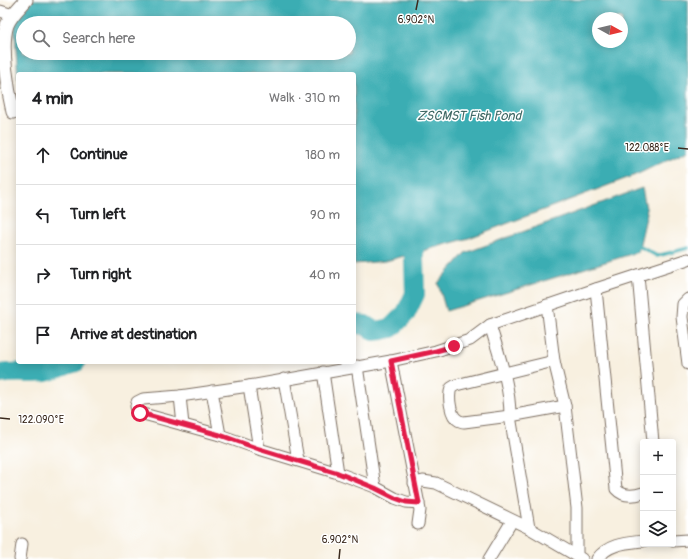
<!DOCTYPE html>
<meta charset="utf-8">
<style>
body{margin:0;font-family:Pangolin,sans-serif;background:#f6f6f6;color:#202124}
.controls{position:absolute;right:12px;bottom:12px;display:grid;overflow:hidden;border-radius:4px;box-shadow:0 2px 10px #0003}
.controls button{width:36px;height:36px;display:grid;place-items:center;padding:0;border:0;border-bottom:1px solid #e0e0e0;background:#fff;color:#202124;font:20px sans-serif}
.compass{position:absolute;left:592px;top:12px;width:36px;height:36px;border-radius:50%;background:#fff;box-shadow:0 2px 10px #0003;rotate:98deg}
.stop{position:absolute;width:12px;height:12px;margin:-9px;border:3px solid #e11d48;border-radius:50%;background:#fff}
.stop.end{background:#e11d48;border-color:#fff;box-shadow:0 1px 4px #0008}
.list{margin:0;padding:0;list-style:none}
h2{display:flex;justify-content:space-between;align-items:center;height:52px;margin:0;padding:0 16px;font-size:17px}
h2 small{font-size:13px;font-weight:400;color:#757577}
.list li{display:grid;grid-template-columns:26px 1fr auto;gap:12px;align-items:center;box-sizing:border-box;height:60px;padding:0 16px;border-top:1px solid #e0e0e0}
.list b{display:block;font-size:15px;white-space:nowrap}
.list em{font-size:13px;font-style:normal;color:#757577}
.icon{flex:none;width:22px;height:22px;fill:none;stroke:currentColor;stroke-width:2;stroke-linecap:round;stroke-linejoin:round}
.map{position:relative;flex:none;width:688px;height:559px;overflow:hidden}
.search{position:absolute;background:#fff;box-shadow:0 2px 10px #0003;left:16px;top:16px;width:340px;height:44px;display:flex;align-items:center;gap:10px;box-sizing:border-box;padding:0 14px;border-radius:22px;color:#757577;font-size:15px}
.panel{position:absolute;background:#fff;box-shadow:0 2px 10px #0003;left:16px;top:72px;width:340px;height:292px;border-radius:4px}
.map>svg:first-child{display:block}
.water{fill:#3badb3;stroke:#3b6c68;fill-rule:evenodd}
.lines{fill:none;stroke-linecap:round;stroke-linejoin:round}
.stream{stroke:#3badb3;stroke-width:3.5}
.river{stroke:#3badb3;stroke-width:20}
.minor-casing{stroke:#7d6f62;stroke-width:13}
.tertiary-casing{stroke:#7d6f62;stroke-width:15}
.minor{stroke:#fff;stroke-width:11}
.tertiary{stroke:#fff;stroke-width:13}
.route{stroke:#e11d48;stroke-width:5}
.ticks{fill:none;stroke:#3b2a1e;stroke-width:1.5}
.labels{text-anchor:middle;stroke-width:3;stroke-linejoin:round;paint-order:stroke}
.water-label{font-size:13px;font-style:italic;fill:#3b6561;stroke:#fff}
.ticks-label{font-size:10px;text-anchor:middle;fill:#3b2a1e;stroke:#fff;stroke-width:3;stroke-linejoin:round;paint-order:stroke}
</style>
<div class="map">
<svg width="688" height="559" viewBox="0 0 688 559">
<rect width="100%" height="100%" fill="#fff"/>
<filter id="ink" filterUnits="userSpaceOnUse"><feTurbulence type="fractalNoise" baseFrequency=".025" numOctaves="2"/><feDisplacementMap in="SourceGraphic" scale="8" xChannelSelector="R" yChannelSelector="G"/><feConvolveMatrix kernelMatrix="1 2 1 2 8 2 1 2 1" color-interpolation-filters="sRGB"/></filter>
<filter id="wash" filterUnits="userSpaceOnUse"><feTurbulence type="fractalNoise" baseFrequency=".012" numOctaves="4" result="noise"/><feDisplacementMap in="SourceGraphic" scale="16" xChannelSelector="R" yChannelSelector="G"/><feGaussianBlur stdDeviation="0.9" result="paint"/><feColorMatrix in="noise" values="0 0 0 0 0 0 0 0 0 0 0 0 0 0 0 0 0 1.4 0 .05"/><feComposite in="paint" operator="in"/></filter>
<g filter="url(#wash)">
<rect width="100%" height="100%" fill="#f8f0e0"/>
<g class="water">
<path d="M33,0H688V150L638,174L469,238L386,261L354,264V74H18V79L14,21ZM598,18H622V42H598ZM23,23H349V53H23Z"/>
<path d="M642,188L647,213L638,252L446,311L438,283L465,253Z"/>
</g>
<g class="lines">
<path class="stream" d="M639,246L657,256L688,248"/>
<g class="river">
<path d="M354,324L365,325L374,331L382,330L391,328L406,313L415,294L413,226"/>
<path d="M0,374C15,371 30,374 45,372C55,370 66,365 76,362"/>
</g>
</g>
</g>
<g filter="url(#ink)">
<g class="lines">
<g class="minor-casing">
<g id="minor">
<path d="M0,11L13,15"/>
<path d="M638,275L653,442"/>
<path d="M596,289L616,489C623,497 634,496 643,493"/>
<path d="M688,299L683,304L682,317L688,364"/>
<path d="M547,305L554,361L565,406L577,508V556"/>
<path d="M490,325C499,355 510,385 510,416L529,528L582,559"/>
<path d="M391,361L420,510L418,524"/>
<path d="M554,361L456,385L451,388C448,396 450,416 458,420C459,421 463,422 464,422L510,416L565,406"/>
<path d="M357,366L375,487"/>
<path d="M323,372L338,473"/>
<path d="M284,379L298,460"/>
<path d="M249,386L259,449"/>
<path d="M212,391L220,435"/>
<path d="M180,396L183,425"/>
<path d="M414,483L423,481L436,483L529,528"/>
<path d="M419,503L406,502L395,498L375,487L338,473L259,449L220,435L140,413L137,411L136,406L137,402L143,399L180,396L249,386L391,361L436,351L470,340L490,325L596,289L688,259"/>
<path d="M673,541L688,540"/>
<path d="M20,559L22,544"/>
<path d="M489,559L512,521"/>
<path d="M597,559C608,544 625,543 643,541"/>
</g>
</g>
<g class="tertiary-casing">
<path id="tertiary" d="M13,112C8,91 0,46 7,25C11,15 19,8 26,0"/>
</g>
<use href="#minor" class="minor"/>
<use href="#tertiary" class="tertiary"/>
</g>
</g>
<g class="lines" filter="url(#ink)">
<path class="route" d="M140,413L220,435L259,449L338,473L375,488L395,498L406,502L419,503L391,361L436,351L454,346"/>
</g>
<path class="ticks" d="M416,10L418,0M678,148L688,149M0,418L10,419M339,559L340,549"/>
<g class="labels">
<g class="water-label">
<text x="469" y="120">ZSCMST Fish Pond</text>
</g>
</g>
<g class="ticks-label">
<text x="416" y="23">6.902°N</text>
<text x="647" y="151">122.088°E</text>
<text x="41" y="423">122.090°E</text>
<text x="340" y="543">6.902°N</text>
</g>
</svg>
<div class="controls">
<button>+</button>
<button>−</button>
<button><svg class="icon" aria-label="layers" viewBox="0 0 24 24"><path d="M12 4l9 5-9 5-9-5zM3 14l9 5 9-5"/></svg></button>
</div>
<svg class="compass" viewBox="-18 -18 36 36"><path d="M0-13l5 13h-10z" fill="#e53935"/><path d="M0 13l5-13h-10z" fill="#757577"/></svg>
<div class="stop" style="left:140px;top:413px"></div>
<div class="stop end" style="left:454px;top:346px"></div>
<div class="search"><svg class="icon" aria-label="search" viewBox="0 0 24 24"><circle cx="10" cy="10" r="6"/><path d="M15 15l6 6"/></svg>Search here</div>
<section class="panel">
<h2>4 min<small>Walk · 310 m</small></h2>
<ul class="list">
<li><svg class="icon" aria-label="ahead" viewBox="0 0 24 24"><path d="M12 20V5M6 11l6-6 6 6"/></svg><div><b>Continue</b></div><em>180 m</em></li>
<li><svg class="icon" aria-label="left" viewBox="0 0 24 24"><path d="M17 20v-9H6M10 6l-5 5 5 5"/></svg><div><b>Turn left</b></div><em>90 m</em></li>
<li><svg class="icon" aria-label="right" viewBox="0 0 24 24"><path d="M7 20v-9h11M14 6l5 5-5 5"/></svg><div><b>Turn right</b></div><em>40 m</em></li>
<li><svg class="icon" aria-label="arrive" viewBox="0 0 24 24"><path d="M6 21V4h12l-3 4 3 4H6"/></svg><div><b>Arrive at destination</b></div></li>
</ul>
</section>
</div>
